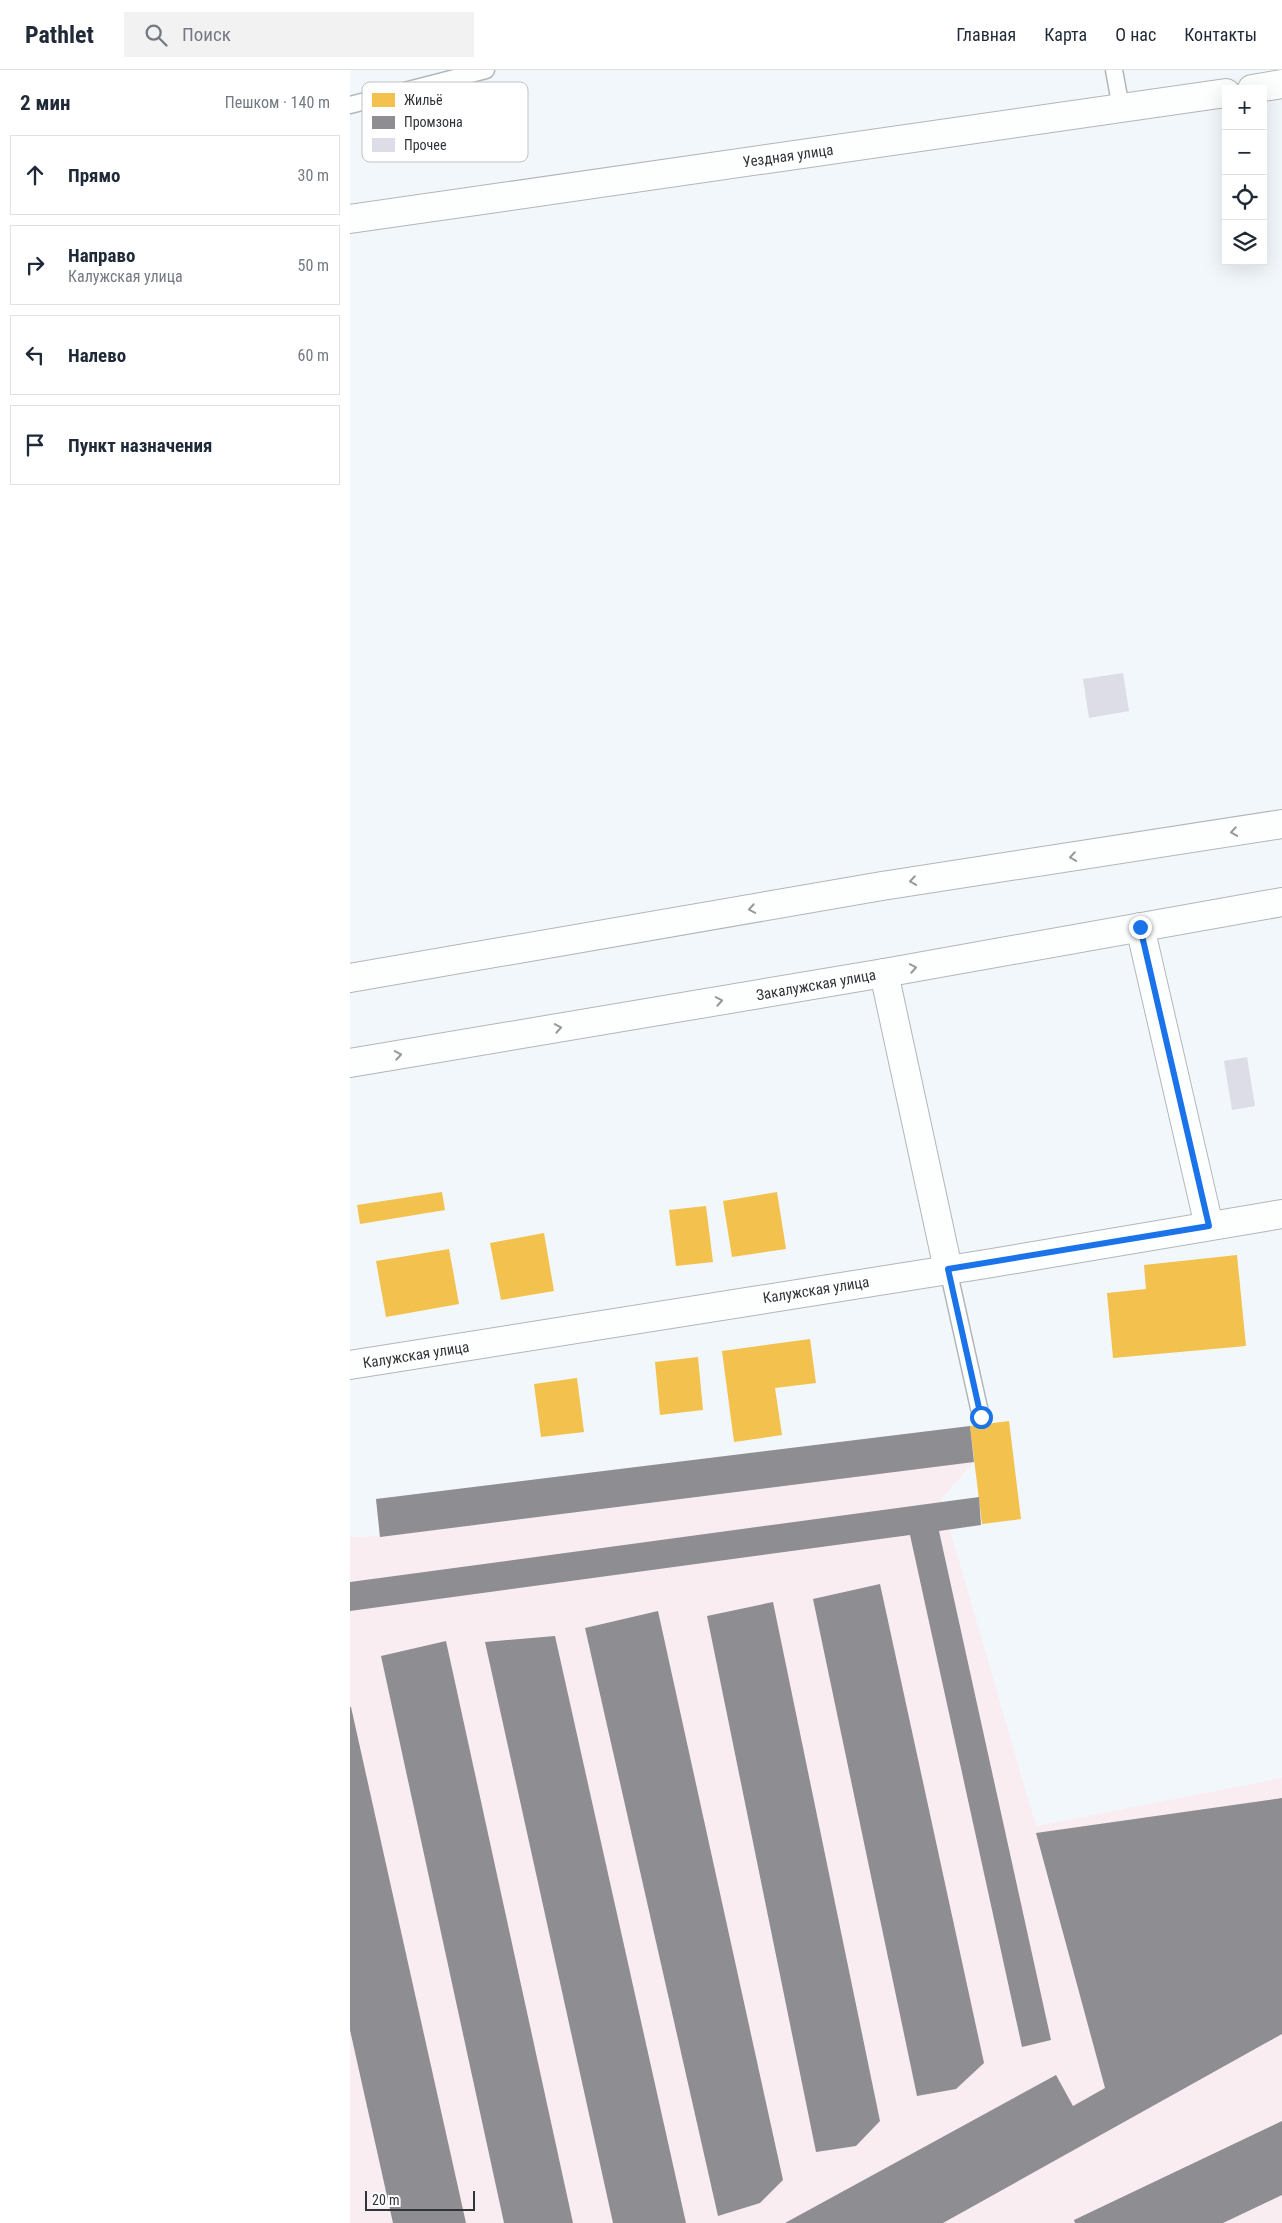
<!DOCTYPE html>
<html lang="ru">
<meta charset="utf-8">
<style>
body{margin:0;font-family:"Roboto Condensed",sans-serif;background:#f2f2f3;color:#1f2937}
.controls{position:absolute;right:15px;top:15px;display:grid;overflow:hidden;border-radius:0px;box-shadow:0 5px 20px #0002}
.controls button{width:45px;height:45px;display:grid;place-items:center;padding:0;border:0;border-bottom:1px solid #e0e1e3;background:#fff;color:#1f2937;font:25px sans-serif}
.scale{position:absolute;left:15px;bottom:12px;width:110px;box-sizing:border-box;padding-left:5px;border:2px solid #313538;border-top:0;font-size:14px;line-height:18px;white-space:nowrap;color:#313538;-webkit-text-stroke:4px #fff;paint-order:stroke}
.stop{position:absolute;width:15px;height:15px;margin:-11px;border:4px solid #1a73e8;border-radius:50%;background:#fff}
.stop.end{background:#1a73e8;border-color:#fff;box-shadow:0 1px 5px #0008}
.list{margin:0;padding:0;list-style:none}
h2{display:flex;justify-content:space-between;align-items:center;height:65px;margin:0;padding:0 20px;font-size:21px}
h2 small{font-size:16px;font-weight:400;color:#747a83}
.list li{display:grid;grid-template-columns:32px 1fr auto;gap:15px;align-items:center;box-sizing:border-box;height:80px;margin:0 10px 10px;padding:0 10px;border:1px solid #e0e1e3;border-radius:0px}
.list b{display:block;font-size:19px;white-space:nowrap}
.list p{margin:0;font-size:16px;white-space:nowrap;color:#747a83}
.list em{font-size:16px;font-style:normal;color:#747a83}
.icon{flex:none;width:28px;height:28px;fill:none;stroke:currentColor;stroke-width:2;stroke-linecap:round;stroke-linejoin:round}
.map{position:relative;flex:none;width:932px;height:2153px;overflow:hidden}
header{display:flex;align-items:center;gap:30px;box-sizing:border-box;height:70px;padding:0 25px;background:#fff;border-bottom:1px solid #e0e1e3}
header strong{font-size:24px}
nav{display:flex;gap:28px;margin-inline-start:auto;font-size:18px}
.search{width:350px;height:45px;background:#f2f2f3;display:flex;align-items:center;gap:12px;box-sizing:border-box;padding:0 18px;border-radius:0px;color:#747a83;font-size:19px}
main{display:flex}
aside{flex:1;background:#fff}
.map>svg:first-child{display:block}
.industrial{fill:#f9edf1}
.homes{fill:#f2c14e}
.industry{fill:#8d8d92}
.building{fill:#dcdde6}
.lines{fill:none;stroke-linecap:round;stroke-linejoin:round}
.service-casing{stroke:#b2b6b9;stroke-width:19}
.minor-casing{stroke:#b2b6b9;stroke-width:30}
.tertiary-casing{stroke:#b2b6b9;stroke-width:30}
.trunk-casing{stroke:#b2b6b9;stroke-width:30}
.service{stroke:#fdfefe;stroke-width:16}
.minor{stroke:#fdfefe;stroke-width:28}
.tertiary{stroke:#fdfefe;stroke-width:28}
.trunk{stroke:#fdfefe;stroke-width:28}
.oneway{stroke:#979a9b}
.route{stroke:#1a73e8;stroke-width:6}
.labels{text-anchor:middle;stroke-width:5;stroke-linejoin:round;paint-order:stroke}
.street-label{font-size:15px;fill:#313538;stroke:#fff}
.key{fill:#fff;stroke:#c1c2c3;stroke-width:1}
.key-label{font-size:14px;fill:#313538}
</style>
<header>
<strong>Pathlet</strong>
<div class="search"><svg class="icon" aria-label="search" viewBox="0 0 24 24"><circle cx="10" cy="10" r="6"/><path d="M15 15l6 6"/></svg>Поиск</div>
<nav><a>Главная</a><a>Карта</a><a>О нас</a><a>Контакты</a></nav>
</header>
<main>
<aside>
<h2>2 мин<small>Пешком · 140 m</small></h2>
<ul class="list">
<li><svg class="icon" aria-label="ahead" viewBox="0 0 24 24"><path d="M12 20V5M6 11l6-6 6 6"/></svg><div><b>Прямо</b></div><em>30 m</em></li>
<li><svg class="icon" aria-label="right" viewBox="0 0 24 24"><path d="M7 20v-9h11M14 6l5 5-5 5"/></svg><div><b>Направо</b><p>Калужская улица</p></div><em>50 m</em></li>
<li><svg class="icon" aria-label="left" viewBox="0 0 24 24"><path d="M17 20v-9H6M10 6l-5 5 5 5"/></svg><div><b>Налево</b></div><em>60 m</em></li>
<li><svg class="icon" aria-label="arrive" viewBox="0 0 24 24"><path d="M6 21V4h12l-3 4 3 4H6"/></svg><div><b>Пункт назначения</b></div></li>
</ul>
</aside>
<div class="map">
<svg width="932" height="2153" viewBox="0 0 932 2153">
<rect width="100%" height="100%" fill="#f2f7fb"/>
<path class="industrial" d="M620,1356L624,1392L591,1429L686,1756L932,1708V2153H0V1467L29,1466L26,1429Z"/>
<g class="homes">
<path d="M92,1122L95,1140L10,1154L7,1135Z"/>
<path d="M427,1122L436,1179L382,1187L373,1131Z"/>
<path d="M356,1136L363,1192L326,1196L319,1140Z"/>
<path d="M194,1163L204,1221L151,1230L140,1173Z"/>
<path d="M99,1179L109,1234L36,1247L26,1191Z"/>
<path d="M887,1185L896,1276L763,1288L757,1223L796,1219L794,1195Z"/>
<path d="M460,1269L466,1313L425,1318L432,1365L384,1372L372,1281Z"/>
<path d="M348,1287L353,1340L310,1345L305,1292Z"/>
<path d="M227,1308L234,1362L191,1367L184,1314Z"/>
<path d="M659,1351L671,1449L632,1454L620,1356Z"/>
</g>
<g class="industry">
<path d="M620,1356L624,1392L30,1467L26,1429Z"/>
<path d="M629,1427L631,1455L589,1461L701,1970L672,1977L560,1465L0,1541V1512Z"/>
<path d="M530,1514L634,1993L606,2019L567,2026L463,1529Z"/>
<path d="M423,1532L530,2051L506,2076L466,2082L357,1546Z"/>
<path d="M308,1541L433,2110L410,2133L368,2146L235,1558Z"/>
<path d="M205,1566L336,2153H263L135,1572Z"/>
<path d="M96,1571L223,2153H154L31,1586Z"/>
<path d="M0,1637H1L116,2153H43L0,1960Z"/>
<path d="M932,1728V1964L593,2153H435L706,2005L723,2036L755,2018L686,1763Z"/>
<path d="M932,2051V2125L873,2153H725L724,2150Z"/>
</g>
<g class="building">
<path d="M773,603L779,641L739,648L733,609Z"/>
<path d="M897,987L905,1036L882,1040L874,991Z"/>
</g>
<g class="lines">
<g class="service-casing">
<g id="service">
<path d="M764,0L771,38"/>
<path d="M0,35L136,0"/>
<path d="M598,1199L631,1347"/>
</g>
</g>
<g class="minor-casing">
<g id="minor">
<path d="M790,857L859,1156"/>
<path d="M534,903L598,1199"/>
<path d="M0,1295L636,1194L932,1144"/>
</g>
</g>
<g class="tertiary-casing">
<g id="tertiary">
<path d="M902,19L932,14"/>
<path d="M0,149L876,23"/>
</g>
</g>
<g class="trunk-casing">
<g id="trunk">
<path d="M0,908L532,816L932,754"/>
<path d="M0,993L534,903L932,832"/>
</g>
</g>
<use href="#service" class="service"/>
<use href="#minor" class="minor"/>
<use href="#tertiary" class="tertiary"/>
<use href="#trunk" class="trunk"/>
</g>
<defs><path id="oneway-chevron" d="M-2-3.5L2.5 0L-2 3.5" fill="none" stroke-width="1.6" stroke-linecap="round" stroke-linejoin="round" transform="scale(1.25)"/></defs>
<g class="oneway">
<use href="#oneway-chevron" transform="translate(884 762) rotate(171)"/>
<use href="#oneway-chevron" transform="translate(723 787) rotate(171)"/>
<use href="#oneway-chevron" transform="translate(563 811) rotate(171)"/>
<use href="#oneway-chevron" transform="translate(402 839) rotate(170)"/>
<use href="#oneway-chevron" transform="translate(563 898) rotate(-10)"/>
<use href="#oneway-chevron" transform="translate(369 931) rotate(-10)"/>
<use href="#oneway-chevron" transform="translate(208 958) rotate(-10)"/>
<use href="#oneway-chevron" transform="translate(48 985) rotate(-10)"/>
</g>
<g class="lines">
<path class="route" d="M631,1347L598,1199L859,1156L790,857"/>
</g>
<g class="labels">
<g class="street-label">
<text transform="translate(438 86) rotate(-8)" y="5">Уездная улица</text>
<text transform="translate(466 915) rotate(-10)" y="5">Закалужская улица</text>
<text transform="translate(466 1220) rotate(-9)" y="5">Калужская улица</text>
<text transform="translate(66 1285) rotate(-9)" y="5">Калужская улица</text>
</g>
</g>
<rect x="12" y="12" width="166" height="80" rx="8" class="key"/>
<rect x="22" y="23" width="23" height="14" fill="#f2c14e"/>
<rect x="22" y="46" width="23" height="13" fill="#8d8d92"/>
<rect x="22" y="68" width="23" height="14" fill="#dcdde6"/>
<g class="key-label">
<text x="54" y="35">Жильё</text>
<text x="54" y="57">Промзона</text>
<text x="54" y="80">Прочее</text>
</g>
</svg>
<div class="controls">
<button>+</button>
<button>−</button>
<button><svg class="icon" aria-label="locate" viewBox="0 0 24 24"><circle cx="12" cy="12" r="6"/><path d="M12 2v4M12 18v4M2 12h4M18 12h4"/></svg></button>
<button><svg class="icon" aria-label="layers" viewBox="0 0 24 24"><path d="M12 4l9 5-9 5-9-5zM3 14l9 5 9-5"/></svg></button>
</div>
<div class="scale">20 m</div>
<div class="stop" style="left:631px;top:1347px"></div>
<div class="stop end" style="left:790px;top:857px"></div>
</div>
</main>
